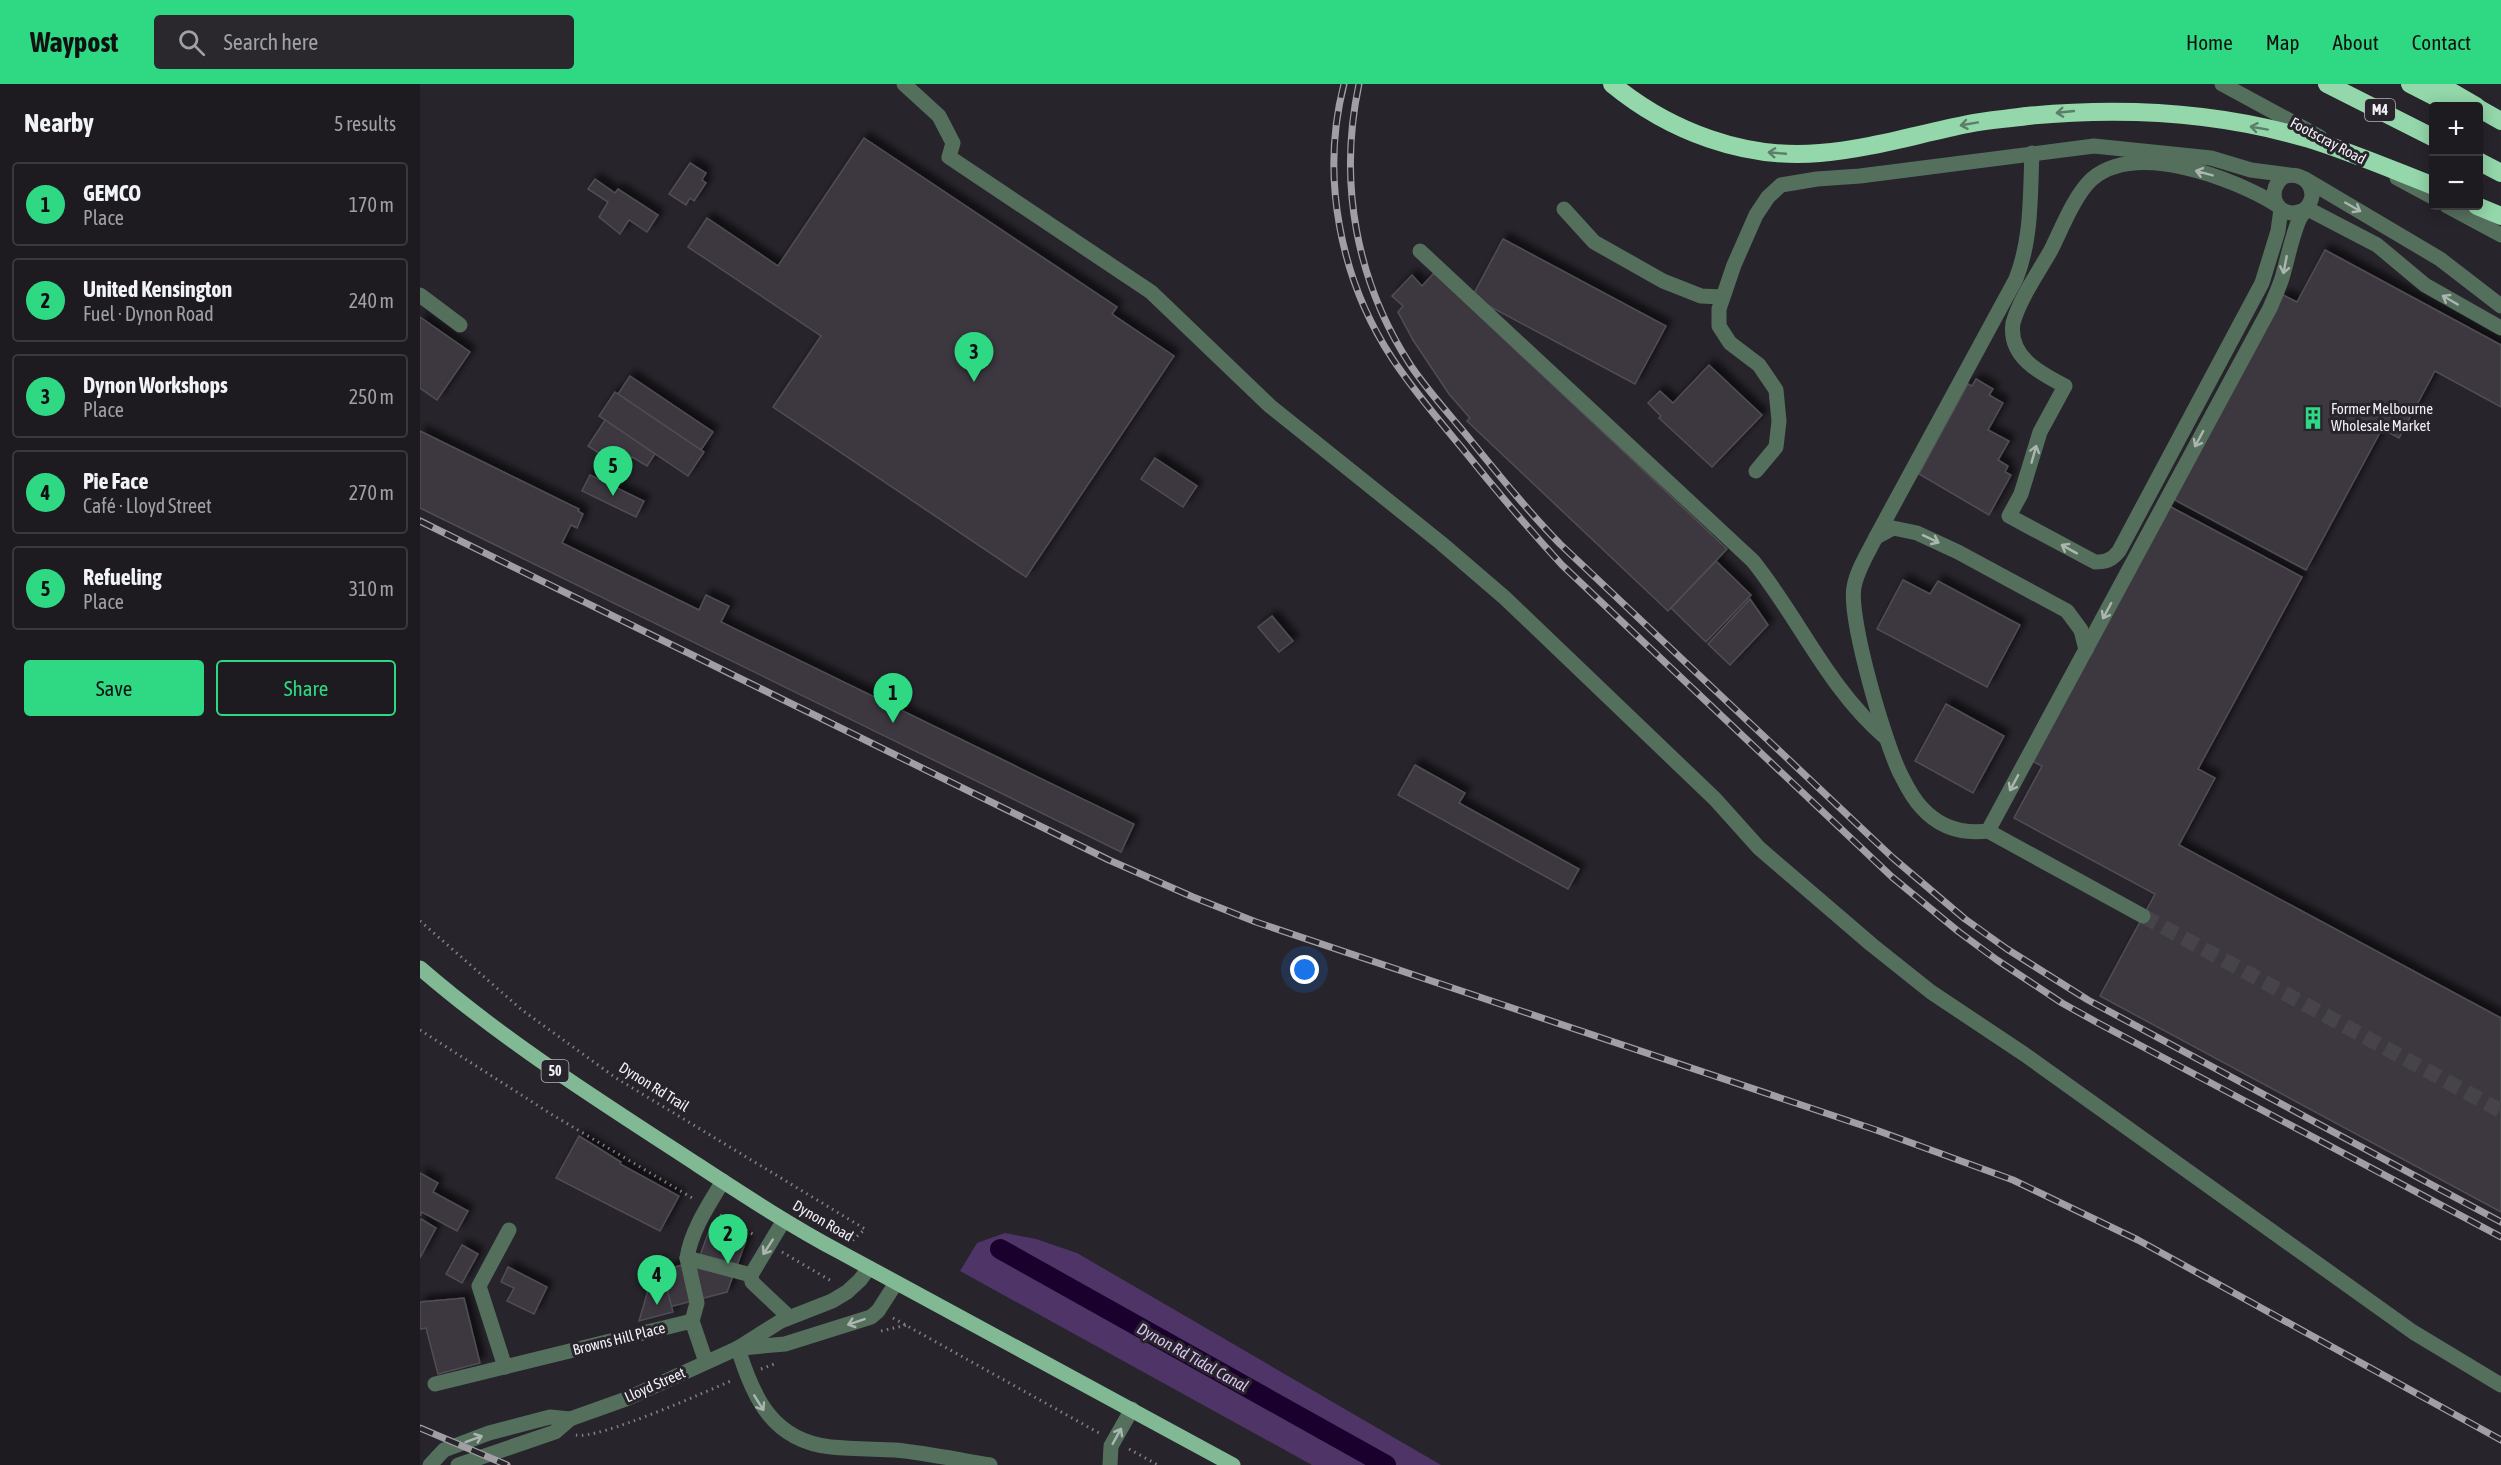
<!DOCTYPE html>
<meta charset="utf-8">
<style>
body{margin:0;font-family:"Asap Condensed",sans-serif;background:#2a282d;color:#f1f3f6}
.controls{position:absolute;right:18px;top:18px;display:grid;overflow:hidden;border-radius:6px;box-shadow:0 3px 15px #0003}
.controls button{width:54px;height:54px;display:grid;place-items:center;padding:0;border:0;border-bottom:2px solid #3b393e;background:#1d1b20;color:#f1f3f6;font:30px sans-serif}
.you{position:absolute;left:885px;top:886px;width:21px;height:21px;margin:-15px;border:4px solid #fff;border-radius:50%;background:#1a73e8;box-shadow:0 0 0 9px #1a73e833}
.badge{display:grid;place-items:center;width:39px;height:39px;border-radius:50%;background:#2fd883;color:#111;font-size:20px;font-weight:700}
.pin{position:absolute;translate:-50% -50px;filter:drop-shadow(0 2px 3px #0008)}
.pin::after{content:'';position:absolute;top:32px;width:21px;height:18px;background:inherit;clip-path:polygon(0 0,100% 0,50% 100%)}
.list{margin:0;padding:0;list-style:none}
h2{display:flex;justify-content:space-between;align-items:center;height:78px;margin:0;padding:0 24px;font-size:26px}
h2 small{font-size:20px;font-weight:400;color:#a0a1a5}
.list li{display:grid;grid-template-columns:39px 1fr auto;gap:18px;align-items:center;box-sizing:border-box;height:84px;margin:0 12px 12px;padding:0 12px;border:2px solid #3b393e;border-radius:6px}
.list b{display:block;font-size:22px;white-space:nowrap}
.list p{margin:0;font-size:20px;white-space:nowrap;color:#a0a1a5}
.list em{font-size:20px;font-style:normal;color:#a0a1a5}
.actions{display:flex;gap:12px;padding:18px 24px}
.actions a{flex:1;padding:14px 0;border:2px solid #2fd883;border-radius:6px;text-align:center;font-size:21px;color:#2fd883}
.actions .main{background:#2fd883;color:#111}
.icon{flex:none;width:33px;height:33px;fill:none;stroke:currentColor;stroke-width:2;stroke-linecap:round;stroke-linejoin:round}
.map{position:relative;flex:none;width:2081px;height:1381px;overflow:hidden}
header{display:flex;align-items:center;gap:36px;box-sizing:border-box;height:84px;padding:0 30px;background:#2fd883;color:#111}
header strong{font-size:28px}
nav{display:flex;gap:33px;margin-inline-start:auto;font-size:21px}
.search{width:420px;height:54px;background:#2a282d;display:flex;align-items:center;gap:15px;box-sizing:border-box;padding:0 21px;border-radius:6px;color:#a0a1a5;font-size:22px}
main{display:flex}
aside{flex:1;background:#1d1b20}
.map>svg:first-child{display:block}
.green{fill:#4f3468}
.lines{fill:none;stroke-linecap:round;stroke-linejoin:round}
.canal{stroke:#1a002d;stroke-width:20}
.building{fill:#3c383f;stroke:#514d54;stroke-width:1.5;filter:url(#shadow)}
.minor-tunnel{stroke:#464349;stroke-width:15;stroke-dasharray:15 8;stroke-linecap:butt}
.path{stroke:#827f85;stroke-width:3;stroke-dasharray:1.5 4.5;stroke-linecap:butt}
.minor{stroke:#556f5d;stroke-width:15}
.major{stroke:#81b994;stroke-width:15}
.highway{stroke:#93d7aa;stroke-width:18}
.rail-casing{stroke:#a19ea4;stroke-width:7}
.rail{stroke:#27242b;stroke-width:4.5;stroke-dasharray:14;stroke-linecap:butt}
.highway-bridge{stroke:#93d7aa;stroke-width:18}
.oneway{stroke:#5d7e6a}
.oneway2{stroke:#acb6b1}
.labels{text-anchor:middle;stroke-width:6;stroke-linejoin:round;paint-order:stroke}
.shield{fill:#27242b;stroke:#b6b4b9;stroke-width:1.5}
.shield-label{font-size:14px;font-weight:bold;fill:#f3f1f6}
.street-label{font-size:15px;fill:#f3f1f6;stroke:#27242b}
.poi-label{font-size:15px;fill:#f3f1f6;stroke:#27242b;text-anchor:start}
.water-label{font-size:16px;font-style:italic;fill:#dbc3f5;stroke:#27242b}
</style>
<header>
<strong>Waypost</strong>
<div class="search"><svg class="icon" aria-label="search" viewBox="0 0 24 24"><circle cx="10" cy="10" r="6"/><path d="M15 15l6 6"/></svg>Search here</div>
<nav><a>Home</a><a>Map</a><a>About</a><a>Contact</a></nav>
</header>
<main>
<aside>
<h2>Nearby<small>5 results</small></h2>
<ul class="list">
<li><span class="badge">1</span><div><b>GEMCO</b><p>Place</p></div><em>170 m</em></li>
<li><span class="badge">2</span><div><b>United Kensington</b><p>Fuel · Dynon Road</p></div><em>240 m</em></li>
<li><span class="badge">3</span><div><b>Dynon Workshops</b><p>Place</p></div><em>250 m</em></li>
<li><span class="badge">4</span><div><b>Pie Face</b><p>Café · Lloyd Street</p></div><em>270 m</em></li>
<li><span class="badge">5</span><div><b>Refueling</b><p>Place</p></div><em>310 m</em></li>
</ul>
<div class="actions"><a class="main">Save</a><a>Share</a></div>
</aside>
<div class="map">
<svg width="2081" height="1381" viewBox="0 0 2081 1381">
<defs>
<filter id="shadow"><feDropShadow dx="5.5" dy="-5.5" stdDeviation="3" flood-color="#0009"/></filter>
</defs>
<rect width="100%" height="100%" fill="#27242b"/>
<path class="green" d="M585,1149L616,1155L657,1169L1021,1381H892L540,1187L557,1159Z"/>
<g class="lines">
<path class="canal" d="M580,1165L966,1381"/>
</g>
<g class="building">
<path d="M444,54L697,223L692,230L754,272L606,493L353,323L401,252L268,163L287,134L358,182Z"/>
<path d="M270,79L286,89L282,96L286,99L274,117L270,114L266,121L249,110Z"/>
<path d="M175,95L195,109L198,105L238,131L227,148L209,136L200,150L179,133L188,118L168,105Z"/>
<path d="M1083,155L1246,242L1215,300L1052,213Z"/>
<path d="M1905,166L2081,261V323L2015,287L1979,354L1962,345L1886,486L1753,415L1863,211L1877,218Z"/>
<path d="M1014,189L1307,465L1248,527L1047,337L1050,334L1029,310L993,256L978,228L983,222L972,212L992,191L1002,202Z"/>
<path d="M0,233L50,268L17,316L0,304Z"/>
<path d="M1289,281L1342,331L1292,383L1239,334L1241,332L1228,319L1240,307L1253,319Z"/>
<path d="M210,292L293,348L281,366L198,310Z"/>
<path d="M1556,295L1573,305L1569,311L1583,319L1568,346L1589,357L1578,376L1588,382L1585,388L1591,391L1569,431L1499,390L1548,300L1552,302Z"/>
<path d="M195,308L284,368L268,392L179,332Z"/>
<path d="M185,336L235,370L227,382L212,373L206,381L188,369L185,373L168,362Z"/>
<path d="M0,347L159,425L158,427L163,430L157,444L151,441L142,459L279,526L286,511L309,522L301,538L714,740L701,768L0,424Z"/>
<path d="M735,374L777,402L763,423L721,395Z"/>
<path d="M170,391L224,417L216,433L162,407Z"/>
<path d="M1749,422L1882,493L1778,685L1795,694L1759,761L2081,934V1128L1680,912L1735,810L1594,734L1622,682L1612,677Z"/>
<path d="M1296,477L1331,511L1286,558L1251,524Z"/>
<path d="M1483,496L1510,510L1518,497L1600,541L1567,603L1457,545Z"/>
<path d="M1330,515L1348,541L1310,581L1288,560Z"/>
<path d="M852,532L873,557L859,568L838,543Z"/>
<path d="M1526,620L1584,652L1553,709L1495,677Z"/>
<path d="M995,681L1045,709L1039,719L1159,785L1148,805L978,711Z"/>
<path d="M159,1052L201,1078L200,1080L259,1112L240,1147L136,1094Z"/>
<path d="M0,1089L18,1099L13,1108L48,1127L37,1147L2,1128L0,1132Z"/>
<path d="M1,1135L16,1144L0,1174V1136Z"/>
<path d="M290,1144L326,1157L307,1208L249,1223L239,1187L278,1177Z"/>
<path d="M42,1161L58,1170L42,1199L26,1190Z"/>
<path d="M240,1177L253,1228L219,1237L234,1186Z"/>
<path d="M88,1183L127,1203L114,1230L87,1217L94,1204L81,1198Z"/>
<path d="M44,1214L60,1279L18,1290L6,1244L0,1245V1218Z"/>
</g>
<g class="lines">
<path class="minor-tunnel" d="M1723,832L2081,1027"/>
<g class="path">
<path d="M0,837L102,926L196,994L445,1145L432,1157"/>
<path d="M0,946L131,1030L274,1115"/>
<path d="M300,1131L336,1152"/>
<path d="M362,1168L413,1198"/>
<path d="M473,1234L679,1349"/>
<path d="M461,1247L487,1241"/>
<path d="M341,1285L357,1279"/>
<path d="M156,1351C178,1356 285,1308 313,1296"/>
<path d="M709,1365L738,1381"/>
</g>
<g class="minor">
<path d="M484,0L519,32L533,59L529,73L731,208L850,322L1021,459L1085,514L1295,715L1339,764L1452,861L1511,908L1604,970L1993,1248L2081,1301"/>
<path d="M1802,0L1900,53"/>
<path d="M1612,69C1610,112 1612,154 1596,195L1456,453C1448,469 1437,486 1434,503C1428,534 1466,664 1482,693C1487,703 1494,716 1502,724C1520,744 1543,750 1568,747L1850,224C1854,214 1859,204 1862,194C1868,174 1871,155 1879,136C1883,128 1891,121 1892,112C1892,95 1877,88 1863,93C1843,110 1860,138 1884,126"/>
<path d="M1977,94L2014,114"/>
<path d="M1885,95L2020,175L2081,222"/>
<path d="M1857,121C1813,94 1717,57 1672,95C1655,110 1641,146 1631,166C1618,189 1600,214 1593,239C1588,273 1620,289 1645,302L1620,348L1601,410L1589,432L1675,478C1686,478 1692,476 1699,467L1842,199L1858,147L1861,125"/>
<path d="M2027,122L2081,151"/>
<path d="M1886,124L1957,161L2005,201L2081,244"/>
<path d="M1144,125L1174,158L1243,197L1281,212L1302,213"/>
<path d="M1000,167L1333,477C1381,537 1407,603 1466,654"/>
<path d="M0,211L40,241"/>
<path d="M1336,387L1356,363L1359,337L1356,306L1339,281L1310,259L1299,242V225L1314,181L1336,131L1348,113L1361,101L1397,95L1440,92L1674,62L1791,74L1831,86L1869,91"/>
<path d="M1456,453L1473,444L1497,449L1538,468L1647,527L1661,546L1666,566"/>
<path d="M1568,747L1723,832"/>
<path d="M364,1136L331,1191L332,1198L369,1233"/>
<path d="M267,1174L331,1191"/>
<path d="M272,1237L277,1219L267,1174C271,1147 289,1120 303,1097"/>
<path d="M318,1264C333,1314 353,1357 411,1363C433,1365 454,1365 475,1366C507,1369 539,1376 570,1381"/>
<path d="M321,1264L365,1260L451,1233L458,1227L476,1199"/>
<path d="M85,1283L59,1202L89,1146"/>
<path d="M15,1300L272,1237L286,1278"/>
<path d="M10,1381L24,1366L69,1349L130,1333L150,1335"/>
<path d="M38,1381L135,1348L150,1335L206,1315L318,1264L361,1237L412,1217L427,1208L440,1196L449,1184"/>
<path d="M690,1381L691,1362L712,1325"/>
</g>
<path class="major" d="M0,884C75,949 158,1003 241,1057C300,1095 358,1135 420,1168L813,1381"/>
<g class="highway">
<path d="M1192,0C1249,47 1325,76 1400,69C1450,65 1498,50 1548,40C1567,36 1587,35 1607,32"/>
<path d="M1990,0L2033,22"/>
<path d="M2018,0L2056,22"/>
<path d="M2058,24L2081,37"/>
<path d="M2058,77L2081,89"/>
<path d="M2057,122L2081,132"/>
</g>
<g class="rail-casing">
<g id="rail">
<path d="M924,0C900,92 920,195 972,274C993,306 1018,335 1042,364C1074,404 1107,443 1142,481L1472,793L1539,848L1577,876L1642,919L1678,939L2081,1153"/>
<path d="M939,0C918,98 936,198 991,282C1008,307 1029,330 1048,353C1078,390 1107,426 1140,460L1473,774L1545,835L1587,865L1668,916L2081,1138"/>
<path d="M0,437L689,776L773,813L836,838L1456,1046L1593,1096L1718,1156L2081,1356"/>
<path d="M0,1344L87,1381"/>
</g>
</g>
<use href="#rail" class="rail"/>
<g class="highway-bridge">
<path d="M1907,0L2014,54"/>
<path d="M1607,32C1700,23 1799,28 1889,55C1931,68 1973,86 2014,102"/>
</g>
</g>
<defs><path id="oneway-shaft" d="M-6 0H5M1.5-3L5.5 0L1.5 3" fill="none" stroke-width="1.6" stroke-linecap="round" stroke-linejoin="round" transform="scale(1.5)"/></defs>
<g class="oneway">
<use href="#oneway-shaft" transform="translate(1645 28) rotate(174)"/>
<use href="#oneway-shaft" transform="translate(1549 40) rotate(170)"/>
<use href="#oneway-shaft" transform="translate(1839 44) rotate(-170)"/>
<use href="#oneway-shaft" transform="translate(1357 69) rotate(-175)"/>
</g>
<g class="oneway2">
<use href="#oneway-shaft" transform="translate(1784 89) rotate(-165)"/>
<use href="#oneway-shaft" transform="translate(1933 123) rotate(30)"/>
<use href="#oneway-shaft" transform="translate(1865 181) rotate(101)"/>
<use href="#oneway-shaft" transform="translate(2030 216) rotate(-150)"/>
<use href="#oneway-shaft" transform="translate(1779 355) rotate(118)"/>
<use href="#oneway-shaft" transform="translate(1614 370) rotate(-74)"/>
<use href="#oneway-shaft" transform="translate(1511 455) rotate(25)"/>
<use href="#oneway-shaft" transform="translate(1649 465) rotate(-151)"/>
<use href="#oneway-shaft" transform="translate(1687 527) rotate(118)"/>
<use href="#oneway-shaft" transform="translate(1594 699) rotate(118)"/>
<use href="#oneway-shaft" transform="translate(348 1163) rotate(123)"/>
<use href="#oneway-shaft" transform="translate(436 1238) rotate(161)"/>
<use href="#oneway-shaft" transform="translate(339 1319) rotate(58)"/>
<use href="#oneway-shaft" transform="translate(697 1352) rotate(-61)"/>
<use href="#oneway-shaft" transform="translate(54 1355) rotate(-21)"/>
</g>
<defs>
<g id="building-bare" transform="scale(1.8)"><path d="M-4-6H4V6H1V3H-1V6H-4ZM-2.5-4.3h1.7v1.8h-1.7ZM.8-4.3h1.7v1.8H.8ZM-2.5-1h1.7V.8h-1.7ZM.8-1h1.7V.8H.8Z" fill="#2fd883" stroke="#27242b" stroke-width="2.5" paint-order="stroke"/></g>
</defs>
<g fill-rule="evenodd">
<use href="#building-bare" x="1893" y="334"/>
</g>
<g class="labels">
<g class="shield">
<rect x="1945" y="15" width="30" height="22" rx="4.5"/>
<rect x="121.5" y="976" width="27" height="22" rx="4.5"/>
</g>
<g class="shield-label">
<text x="1960" y="31">M4</text>
<text x="135" y="992">50</text>
</g>
<g class="street-label">
<text transform="translate(1908 57) rotate(28)" y="5">Footscray Road</text>
<text transform="translate(234 1003) rotate(32)" y="5">Dynon Rd Trail</text>
<text transform="translate(403 1137) rotate(30)" y="5">Dynon Road</text>
<text transform="translate(199 1255) rotate(-14)" y="5">Browns Hill Place</text>
<text transform="translate(235 1301) rotate(-24)" y="5">Lloyd Street</text>
</g>
<g class="poi-label">
<text x="1911" y="330">Former Melbourne<tspan x="1911" dy="17">Wholesale Market</tspan></text>
</g>
<g class="water-label">
<text transform="translate(773 1273) rotate(29)" y="6">Dynon Rd Tidal Canal</text>
</g>
</g>
</svg>
<div class="controls">
<button>+</button>
<button>−</button>
</div>
<div class="you"></div>
<div class="pin badge" style="left:473px;top:639px">1</div>
<div class="pin badge" style="left:308px;top:1180px">2</div>
<div class="pin badge" style="left:554px;top:298px">3</div>
<div class="pin badge" style="left:237px;top:1221px">4</div>
<div class="pin badge" style="left:193px;top:412px">5</div>
</div>
</main>
